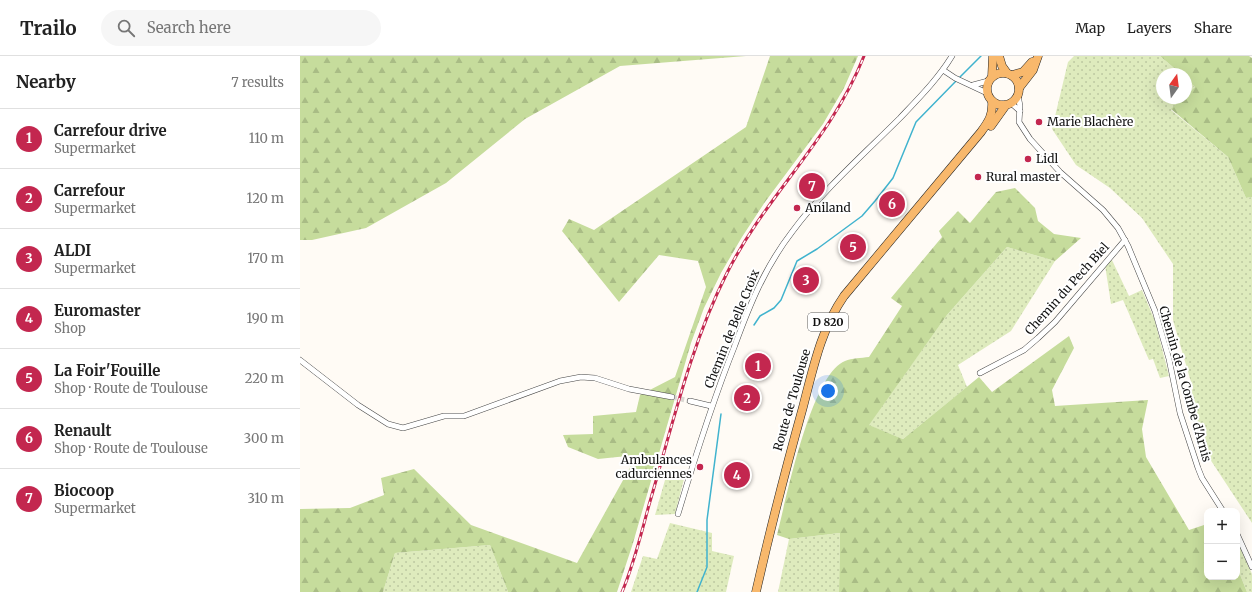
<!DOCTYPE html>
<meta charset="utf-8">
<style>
body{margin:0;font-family:Merriweather,serif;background:#f6f6f6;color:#222}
.controls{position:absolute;right:12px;bottom:12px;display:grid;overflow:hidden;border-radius:8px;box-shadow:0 4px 16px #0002}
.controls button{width:36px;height:36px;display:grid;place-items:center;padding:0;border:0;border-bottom:1px solid #e0e0e0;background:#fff;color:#222;font:20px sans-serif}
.compass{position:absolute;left:856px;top:12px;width:36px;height:36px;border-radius:50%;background:#fff;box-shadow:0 4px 16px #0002;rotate:14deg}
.you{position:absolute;left:528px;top:335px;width:14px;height:14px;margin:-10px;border:3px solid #fff;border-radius:50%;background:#1a73e8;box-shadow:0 0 0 6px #1a73e833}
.badge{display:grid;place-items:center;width:26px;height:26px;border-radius:50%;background:#c3274f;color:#fff;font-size:13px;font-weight:700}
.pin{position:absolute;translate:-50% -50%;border:2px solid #fff;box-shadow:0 1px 4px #0006}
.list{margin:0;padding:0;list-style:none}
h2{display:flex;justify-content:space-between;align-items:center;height:52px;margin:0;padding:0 16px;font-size:17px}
h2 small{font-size:13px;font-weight:400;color:#767676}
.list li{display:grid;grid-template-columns:26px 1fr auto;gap:12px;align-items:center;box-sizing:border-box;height:60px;padding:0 16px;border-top:1px solid #e0e0e0}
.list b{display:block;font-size:15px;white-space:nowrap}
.list p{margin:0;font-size:13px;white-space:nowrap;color:#767676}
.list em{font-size:13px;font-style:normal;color:#767676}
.icon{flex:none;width:22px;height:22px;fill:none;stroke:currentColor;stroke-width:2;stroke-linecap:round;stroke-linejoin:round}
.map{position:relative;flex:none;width:952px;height:536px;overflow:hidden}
header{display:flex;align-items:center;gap:24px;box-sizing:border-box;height:56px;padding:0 20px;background:#fff;border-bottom:1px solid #e0e0e0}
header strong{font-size:19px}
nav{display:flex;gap:22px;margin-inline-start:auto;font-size:14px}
.search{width:280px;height:36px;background:#f6f6f6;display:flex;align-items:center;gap:10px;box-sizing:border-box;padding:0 14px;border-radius:22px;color:#767676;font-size:15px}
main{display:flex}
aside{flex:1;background:#fff}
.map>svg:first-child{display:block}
.green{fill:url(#green-dots)}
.forest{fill:url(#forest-firs)}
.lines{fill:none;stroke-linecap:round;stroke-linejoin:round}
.stream{stroke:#40b3ce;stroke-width:1.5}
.minor-tunnel{stroke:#dbd8d3;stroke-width:5;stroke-dasharray:5 2.5;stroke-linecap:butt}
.minor-casing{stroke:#444;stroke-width:6}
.primary-casing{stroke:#222;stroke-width:9}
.minor{stroke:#fff;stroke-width:5}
.primary{stroke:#f8b86c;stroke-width:8}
.rail-casing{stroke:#c3274f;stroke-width:3}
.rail{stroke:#fff;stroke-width:1.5;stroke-dasharray:4.5;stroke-linecap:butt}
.poi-dot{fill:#c3274f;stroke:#fff;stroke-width:1.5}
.labels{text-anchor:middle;stroke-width:4;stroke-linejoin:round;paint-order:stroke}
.shield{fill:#fff;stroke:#585858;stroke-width:1}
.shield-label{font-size:11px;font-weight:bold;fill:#111}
.poi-label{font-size:12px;fill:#111;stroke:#fff;text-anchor:start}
.street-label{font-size:12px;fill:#111;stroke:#fff}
</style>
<header>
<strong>Trailo</strong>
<div class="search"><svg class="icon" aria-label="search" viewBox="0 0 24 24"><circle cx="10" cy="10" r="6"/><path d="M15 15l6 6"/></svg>Search here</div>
<nav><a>Map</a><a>Layers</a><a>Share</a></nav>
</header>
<main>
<aside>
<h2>Nearby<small>7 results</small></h2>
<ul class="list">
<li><span class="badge">1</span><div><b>Carrefour drive</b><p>Supermarket</p></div><em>110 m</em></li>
<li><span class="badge">2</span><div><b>Carrefour</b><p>Supermarket</p></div><em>120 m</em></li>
<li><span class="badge">3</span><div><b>ALDI</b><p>Supermarket</p></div><em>170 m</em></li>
<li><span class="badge">4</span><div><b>Euromaster</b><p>Shop</p></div><em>190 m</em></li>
<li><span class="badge">5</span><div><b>La Foir'Fouille</b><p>Shop · Route de Toulouse</p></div><em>220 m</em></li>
<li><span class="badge">6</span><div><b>Renault</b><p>Shop · Route de Toulouse</p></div><em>300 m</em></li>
<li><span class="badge">7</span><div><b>Biocoop</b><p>Supermarket</p></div><em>310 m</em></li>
</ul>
</aside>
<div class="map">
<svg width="952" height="536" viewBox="0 0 952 536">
<defs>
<pattern id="green-dots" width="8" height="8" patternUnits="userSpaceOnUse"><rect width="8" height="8" fill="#deebbd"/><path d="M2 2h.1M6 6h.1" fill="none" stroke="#bdc8a1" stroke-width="1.8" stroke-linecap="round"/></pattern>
<pattern id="forest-firs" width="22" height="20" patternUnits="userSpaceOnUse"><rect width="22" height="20" fill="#c6dc9c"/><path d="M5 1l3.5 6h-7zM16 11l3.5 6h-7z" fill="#a9bc85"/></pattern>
</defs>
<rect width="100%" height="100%" fill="#fffbf5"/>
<g class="green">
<path d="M774,0H860L881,18H862V42H883L871,54L928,101L946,142L952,141V467L904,394L883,338L893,333L873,264V208L842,162L810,132L776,109L752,73L768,6Z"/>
<path d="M886,23L895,31L886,39Z"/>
<path d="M707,191L755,205L711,275L658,309L667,331L603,383L568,369L647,259Z"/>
<path d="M811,202L829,240L842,234L855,265L869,320L860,322L853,303L849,304L823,244L811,248L805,209Z"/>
<path d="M367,417L384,423L375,458L355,459Z"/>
<path d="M370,467L412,477V495L434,500L426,536H331L343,500L357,503Z"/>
<path d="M540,477L539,536H478L489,483Z"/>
<path d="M937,485L952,518V536H947L937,511Z"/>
<path d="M190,489L208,536H83L95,497Z"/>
</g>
<g class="forest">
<path d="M0,0H446L320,10L225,63L146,127L66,172L12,184H0Z"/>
<path d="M470,0H558L544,32L523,68L465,146L442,181L421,217L404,252L391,287L333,487L317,536H208L190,489L95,497L83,536H0V453L50,452L84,439L81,422L114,413L171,469L277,507L337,399L298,403L268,391L263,379L293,378V360L336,356L340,339L375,321L406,231L398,205L359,199L319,246L262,175L269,163L294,174L446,71Z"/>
<path d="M860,0H949L952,2V141L946,142L928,101L871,53L883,42H886V39L895,31L886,23V18H881Z"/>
<path d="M715,132L735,152L738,165L754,178L781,182L755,205L707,191L647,259L569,369L603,383L679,321L692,336L769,280L774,292L752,334L755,350L848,344L842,373L846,401L889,474L907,468V521H937V511L947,536H539L540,477L489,483L477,479C486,444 511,318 545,305C552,302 561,302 569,301L602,250L591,242L642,181L639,175L658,155L670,167L696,136Z"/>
</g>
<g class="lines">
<g class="stream">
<path d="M659,22L681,0"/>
<path d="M454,269L460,260L474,252L481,244L497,205L517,193L562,160L575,145L593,122L616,66L656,25"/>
<path d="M397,536L407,511V464L421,358"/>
</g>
<path class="minor-tunnel" d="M372,341L390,345"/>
<g class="minor-casing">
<g id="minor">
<path d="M643,14L655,22L687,37"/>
<path d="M673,29L688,25"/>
<path d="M718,39L720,50L719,66L730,83L760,116L803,154L818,172L828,190L855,255L869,303L880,357L898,412L902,422L923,455"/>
<path d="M711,47L720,55"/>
<path d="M0,304L58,349L88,368L103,372L144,360H164L260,325L281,321L295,322L329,333L372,341"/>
<path d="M680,317L724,294L738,282L755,266L825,184"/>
<path d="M390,345L411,350"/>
<path d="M378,458C395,401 413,344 435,289C450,248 465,211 492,176C523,134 563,99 600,62C619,42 638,23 652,0"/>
<path d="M937,478L952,511"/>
</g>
</g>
<g class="primary-casing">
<g id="primary">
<path d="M699,0L702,10L707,17"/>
<circle cx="703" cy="33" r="16"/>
<path d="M712,19L723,16L732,6"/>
<path d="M692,21L693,0"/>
<path d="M719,32L733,14L738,0"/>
<path d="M691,70L706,49"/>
<path d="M456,536C470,474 486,412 503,351C513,313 521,273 544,240L681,76C689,65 693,59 692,45"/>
</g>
</g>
<use href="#minor" class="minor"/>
<use href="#primary" class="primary"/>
<g class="rail-casing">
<path id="rail" d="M322,536C334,508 341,478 349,449C372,371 390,290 427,217C466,139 531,84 564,0"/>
</g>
<use href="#rail" class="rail"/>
</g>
<g class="poi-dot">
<circle cx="739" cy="66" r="4"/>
<circle cx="728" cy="103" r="4"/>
<circle cx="678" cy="121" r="4"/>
<circle cx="497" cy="152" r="4"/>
<circle cx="400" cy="411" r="4"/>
</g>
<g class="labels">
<rect class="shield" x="508" y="257" width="40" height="18" rx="3"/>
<g class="shield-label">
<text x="528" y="270">D 820</text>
</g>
<g class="poi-label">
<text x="747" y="70">Marie Blachère</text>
<text x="736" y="107">Lidl</text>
<text x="686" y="125">Rural master</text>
<text x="505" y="156">Aniland</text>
<text x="392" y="408" text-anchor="end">Ambulances<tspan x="392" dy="14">cadurciennes</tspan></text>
</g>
<g class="street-label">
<text transform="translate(767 233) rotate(-48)" y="4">Chemin du Pech Biel</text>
<text transform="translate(432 273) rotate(-68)" y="4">Chemin de Belle Croix</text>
<text transform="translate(885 328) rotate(74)" y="4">Chemin de la Combe d'Arnis</text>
<text transform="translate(492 344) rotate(-74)" y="4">Route de Toulouse</text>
</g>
</g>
</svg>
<div class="controls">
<button>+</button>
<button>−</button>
</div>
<svg class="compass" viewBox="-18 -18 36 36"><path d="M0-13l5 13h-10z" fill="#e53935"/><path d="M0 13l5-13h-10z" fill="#767676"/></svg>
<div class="you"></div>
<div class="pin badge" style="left:458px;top:310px">1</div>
<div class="pin badge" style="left:447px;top:342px">2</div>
<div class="pin badge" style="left:506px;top:224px">3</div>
<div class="pin badge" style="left:437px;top:419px">4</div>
<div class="pin badge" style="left:553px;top:191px">5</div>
<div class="pin badge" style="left:592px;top:148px">6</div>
<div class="pin badge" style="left:512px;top:130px">7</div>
</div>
</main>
